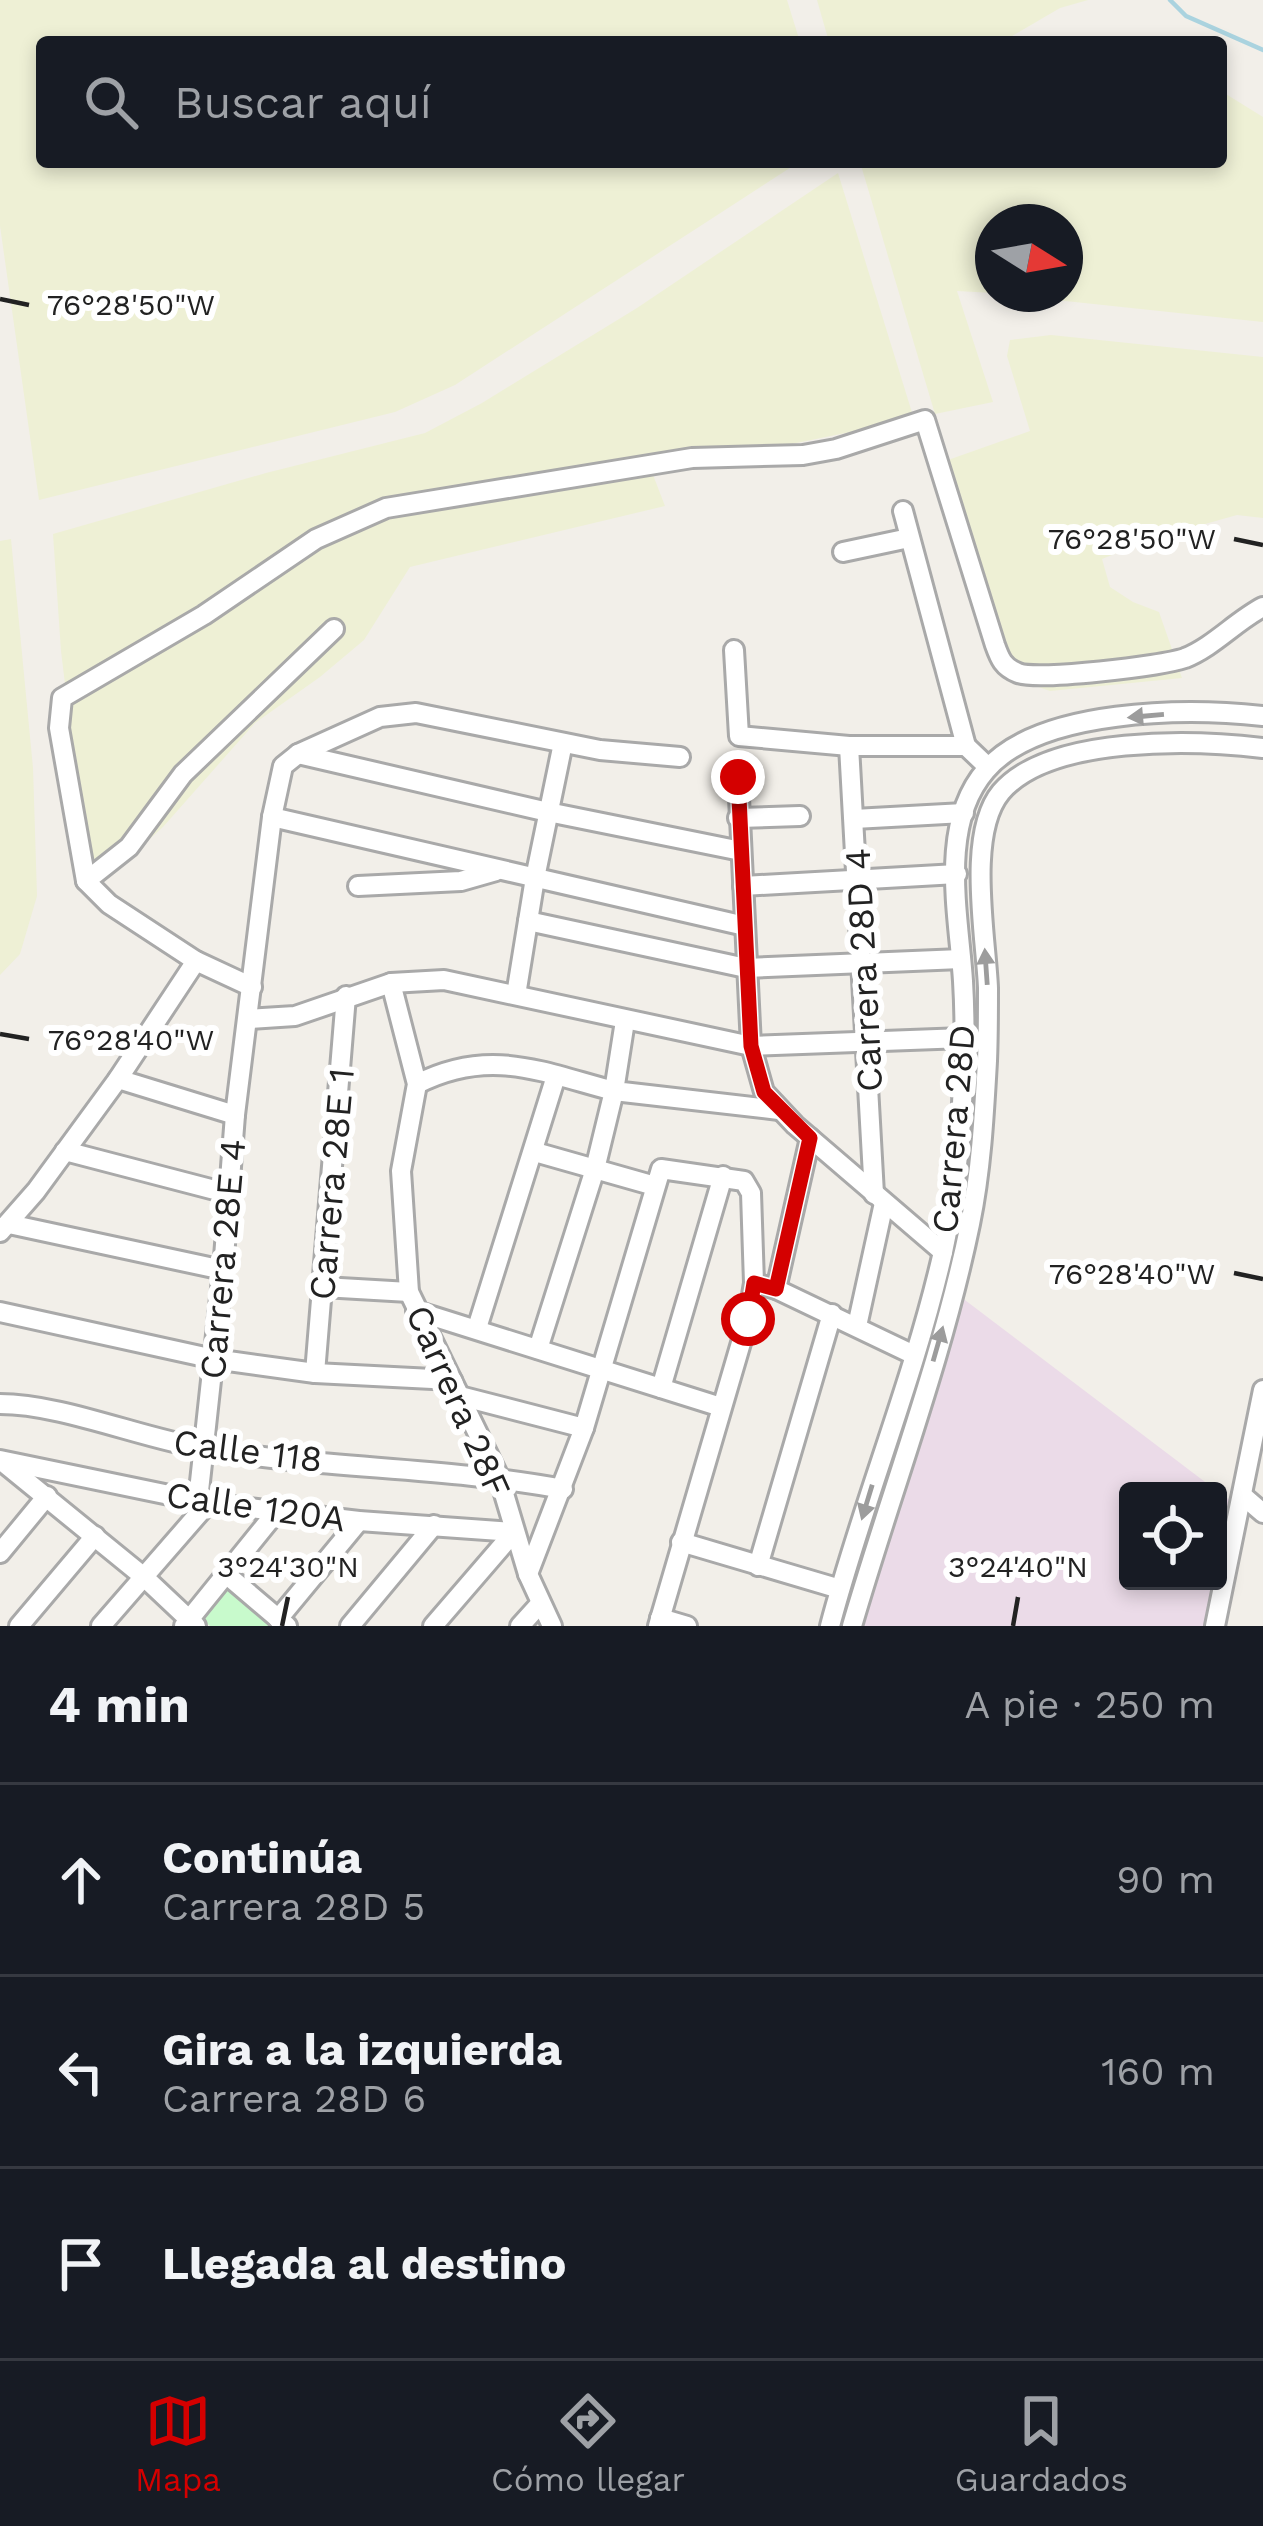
<!DOCTYPE html>
<html lang="es">
<meta charset="utf-8">
<style>
body{margin:0;font-family:"Work Sans",sans-serif;background:#242831;color:#f1f3f6}
.controls{position:absolute;right:36px;bottom:36px;display:grid;overflow:hidden;border-radius:12px;box-shadow:0 6px 18px #0003}
.controls button{width:108px;height:108px;display:grid;place-items:center;padding:0;border:0;border-bottom:3px solid #363941;background:#171b24;color:#f1f3f6;font:60px sans-serif}
.compass{position:absolute;left:975px;top:204px;width:108px;height:108px;border-radius:50%;background:#171b24;box-shadow:0 6px 18px #0003;rotate:101deg}
.stop{position:absolute;width:36px;height:36px;margin:-27px;border:9px solid #d40000;border-radius:50%;background:#fff}
.stop.end{background:#d40000;border-color:#fff;box-shadow:0 3px 12px #0008}
.list{margin:0;padding:0;list-style:none}
h2{display:flex;justify-content:space-between;align-items:center;height:156px;margin:0;padding:0 48px;font-size:51px}
h2 small{font-size:39px;font-weight:400;color:#9ea1a6}
.list li{display:grid;grid-template-columns:78px 1fr auto;gap:36px;align-items:center;box-sizing:border-box;height:192px;padding:0 48px;border-top:3px solid #363941}
.list b{display:block;font-size:45px;white-space:nowrap}
.list p{margin:0;font-size:39px;white-space:nowrap;color:#9ea1a6}
.list em{font-size:39px;font-style:normal;color:#9ea1a6}
.icon{flex:none;width:66px;height:66px;fill:none;stroke:currentColor;stroke-width:2;stroke-linecap:round;stroke-linejoin:round}
.map{position:relative;flex:none;width:1263px;height:1626px;overflow:hidden}
.search{position:absolute;background:#171b24;box-shadow:0 6px 18px #0003;left:36px;right:36px;top:36px;height:132px;display:flex;align-items:center;gap:30px;box-sizing:border-box;padding:0 42px;border-radius:12px;color:#9ea1a6;font-size:45px}
.sheet{height:732px;background:#171b24}
nav{display:flex;justify-content:space-around;align-items:center;box-sizing:border-box;height:168px;border-top:3px solid #363941;background:#171b24;font-size:33px;color:#9ea1a6}
nav a{display:grid;justify-items:center;gap:6px}
nav .on{color:#d40000}
.map>svg:first-child{display:block}
.industrial{fill:#ebdbe8}
.farmland{fill:#eef0d5}
.park{fill:#c8facc}
.lines{fill:none;stroke-linecap:round;stroke-linejoin:round}
.stream{stroke:#aad3df;stroke-width:4.5}
.minor-casing{stroke:#a9a9a9;stroke-width:24}
.minor{stroke:#fff;stroke-width:18}
.oneway{fill:#9c9c9c}
.route{stroke:#d40000;stroke-width:15}
.ticks{fill:none;stroke:#222;stroke-width:4.5}
.labels{text-anchor:middle;stroke-width:12;stroke-linejoin:round;paint-order:stroke}
.street-label{font-size:36px;fill:#222;stroke:#fff}
.ticks-label{font-size:30px;text-anchor:middle;fill:#222;stroke:#fff;stroke-width:12;stroke-linejoin:round;paint-order:stroke}
</style>
<div class="map">
<svg width="1263" height="1626" viewBox="0 0 1263 1626">
<rect width="100%" height="100%" fill="#f2efe9"/>
<path class="industrial" d="M953,1291L1217,1491H1128V1581H1218V1491L1240,1508L1215,1626H852Z"/>
<g class="farmland">
<path d="M0,0H787L800,42H42V162H799L455,385L395,412L39,500L0,226Z"/>
<path d="M817,0H1088L1060,8L1002,42H829Z"/>
<path d="M1221,91L1263,117V322L1000,294H1065V222H993V293L957,291L993,402L935,414L860,162H1221Z"/>
<path d="M838,173L914,419L772,448L684,449L645,454L665,506L410,567L364,640L320,677L255,723L163,827L112,873L89,882L61,651L53,534L266,473L425,433L482,403L637,308Z"/>
<path d="M1051,335L1263,357V518L1237,515L1198,526L1166,543L1137,545L1102,559L1110,587L1133,602L1159,612L1182,678L1050,691L1021,681L1007,660L948,460L1030,431L1007,356L1010,340Z"/>
<path d="M11,539L33,768L37,896L20,954L0,975V541Z"/>
</g>
<path class="park" d="M230,1581L282,1626H210L200,1618Z"/>
<g class="lines">
<path class="stream" d="M1170,0L1186,16L1263,50"/>
<g class="minor-casing">
<g id="minor">
<path d="M903,511L966,746"/>
<path d="M843,552L909,538"/>
<path d="M734,650L739,736L849,746H966L988,767"/>
<path d="M849,746L874,1194"/>
<path d="M298,754L548,812L741,851"/>
<path d="M738,777L751,1046L764,1092L795,1125L943,1252"/>
<path d="M272,817L745,926"/>
<path d="M738,818L800,816"/>
<path d="M854,819L964,813"/>
<path d="M86,881L59,728L62,698L204,615L316,539L386,508L692,458L803,455L836,449L925,420L995,645C1000,659 1003,667 1018,673C1037,681 1162,666 1185,658C1213,647 1236,621 1263,607"/>
<path d="M358,886L461,881L496,871"/>
<path d="M743,886L957,874"/>
<path d="M528,921L746,968L961,959"/>
<path d="M391,983L417,1084L401,1171L409,1292L499,1477L528,1574L552,1626"/>
<path d="M252,987L196,961L109,904L86,881L129,847L183,774L334,629"/>
<path d="M516,995L535,878L563,743"/>
<path d="M248,1019L295,1016L391,983L444,980L751,1046L964,1038"/>
<path d="M625,1021L614,1091L779,1110"/>
<path d="M118,1079L235,1115"/>
<path d="M417,1084C490,1047 541,1072 614,1091L595,1169L538,1349"/>
<path d="M65,1151L230,1194"/>
<path d="M535,1152L655,1186"/>
<path d="M9,1224L223,1270"/>
<path d="M0,1232L36,1191L118,1079L196,961"/>
<path d="M754,1283L776,1289L912,1354"/>
<path d="M323,1287L409,1292"/>
<path d="M776,1289L810,1138"/>
<path d="M416,1311L721,1407"/>
<path d="M0,1312L214,1359L315,1373L452,1380"/>
<path d="M857,1326L884,1203"/>
<path d="M477,1328L556,1076"/>
<path d="M315,1373L346,996"/>
<path d="M661,1388L723,1176"/>
<path d="M460,1396L584,1428"/>
<path d="M0,1404C62,1404 143,1439 207,1449C325,1469 445,1467 563,1489"/>
<path d="M0,1460L208,1503L359,1521L514,1532"/>
<path d="M4,1463L144,1577L196,1626"/>
<path d="M1242,1495L1263,1513"/>
<path d="M198,1500L223,1270L235,1115L272,817L283,766L298,754L380,717L416,713L600,750L680,757"/>
<path d="M681,1542L840,1589"/>
<path d="M0,1553L47,1496"/>
<path d="M758,1566L832,1314"/>
<path d="M528,1574L584,1428L661,1169L744,1181L751,1193L754,1283L748,1319L658,1626"/>
<path d="M227,1575L287,1626"/>
<path d="M660,1618L687,1626"/>
<path d="M278,1619L359,1521"/>
<path d="M19,1626L95,1536"/>
<path d="M101,1626L208,1503"/>
<path d="M184,1626L277,1511"/>
<path d="M350,1626L434,1525"/>
<path d="M433,1626L514,1532"/>
<path d="M520,1626L539,1605"/>
<path d="M830,1626C863,1501 914,1379 943,1252C955,1197 961,1138 963,1081C965,1048 965,1015 963,981C959,916 938,825 986,770C1040,708 1187,708 1263,716"/>
<path d="M852,1626C891,1492 942,1360 970,1224C981,1171 984,1115 987,1061C988,1037 988,1012 988,988C986,937 966,834 1001,792C1050,735 1195,740 1263,748"/>
<path d="M1215,1626L1263,1390"/>
</g>
</g>
<use href="#minor" class="minor"/>
</g>
<defs><path id="oneway-solid" d="M-6-.8H1V-3.2L6.5 0L1 3.2V.8H-6Z" transform="scale(3)"/></defs>
<g class="oneway">
<use href="#oneway-solid" transform="translate(1146 716) rotate(175)"/>
<use href="#oneway-solid" transform="translate(986 967) rotate(-94)"/>
<use href="#oneway-solid" transform="translate(938 1344) rotate(-74)"/>
<use href="#oneway-solid" transform="translate(867 1502) rotate(107)"/>
</g>
<g class="lines">
<path class="route" d="M738,777L751,1046L764,1092L810,1138L776,1289L754,1283L748,1319"/>
</g>
<path class="ticks" d="M0,299L29,305M1234,539L1263,545M0,1034L29,1039M1234,1273L1263,1279M282,1626L288,1597M1013,1626L1018,1597"/>
<g class="labels">
<g class="street-label">
<text transform="translate(863 970) rotate(-93)" y="13">Carrera 28D 4</text>
<text transform="translate(953 1129) rotate(-85)" y="13">Carrera 28D</text>
<text transform="translate(331 1184) rotate(-85)" y="13">Carrera 28E 1</text>
<text transform="translate(222 1259) rotate(-85)" y="13">Carrera 28E 4</text>
<text transform="translate(459 1401) rotate(66)" y="13">Carrera 28F</text>
<text transform="translate(248 1450) rotate(7)" y="13">Calle 118</text>
<text transform="translate(256 1506) rotate(8)" y="13">Calle 120A</text>
</g>
</g>
<g class="ticks-label">
<text x="131" y="315">76°28'50"W</text>
<text x="1132" y="549">76°28'50"W</text>
<text x="131" y="1050">76°28'40"W</text>
<text x="1132" y="1284">76°28'40"W</text>
<text x="288" y="1577">3°24'30"N</text>
<text x="1018" y="1577">3°24'40"N</text>
</g>
</svg>
<div class="controls">
<button><svg class="icon" aria-label="locate" viewBox="0 0 24 24"><circle cx="12" cy="12" r="6"/><path d="M12 2v4M12 18v4M2 12h4M18 12h4"/></svg></button>
</div>
<svg class="compass" viewBox="-18 -18 36 36"><path d="M0-13l5 13h-10z" fill="#e53935"/><path d="M0 13l5-13h-10z" fill="#9ea1a6"/></svg>
<div class="stop" style="left:748px;top:1319px"></div>
<div class="stop end" style="left:738px;top:777px"></div>
<div class="search"><svg class="icon" aria-label="search" viewBox="0 0 24 24"><circle cx="10" cy="10" r="6"/><path d="M15 15l6 6"/></svg>Buscar aquí</div>
</div>
<section class="sheet">
<h2>4 min<small>A pie · 250 m</small></h2>
<ul class="list">
<li><svg class="icon" aria-label="ahead" viewBox="0 0 24 24"><path d="M12 20V5M6 11l6-6 6 6"/></svg><div><b>Continúa</b><p>Carrera 28D 5</p></div><em>90 m</em></li>
<li><svg class="icon" aria-label="left" viewBox="0 0 24 24"><path d="M17 20v-9H6M10 6l-5 5 5 5"/></svg><div><b>Gira a la izquierda</b><p>Carrera 28D 6</p></div><em>160 m</em></li>
<li><svg class="icon" aria-label="arrive" viewBox="0 0 24 24"><path d="M6 21V4h12l-3 4 3 4H6"/></svg><div><b>Llegada al destino</b></div></li>
</ul>
</section>
<nav>
<a class="on"><svg class="icon" aria-label="map" viewBox="0 0 24 24"><path d="M3 6l6-2 6 2 6-2v14l-6 2-6-2-6 2zM9 4v14M15 6v14"/></svg>Mapa</a>
<a><svg class="icon" aria-label="directions" viewBox="0 0 24 24"><path d="M12 3l9 9-9 9-9-9zM9 14v-3h6M13 9l2 2-2 2"/></svg>Cómo llegar</a>
<a><svg class="icon" aria-label="saved" viewBox="0 0 24 24"><path d="M7 4h10v16l-5-4-5 4z"/></svg>Guardados</a>
</nav>
